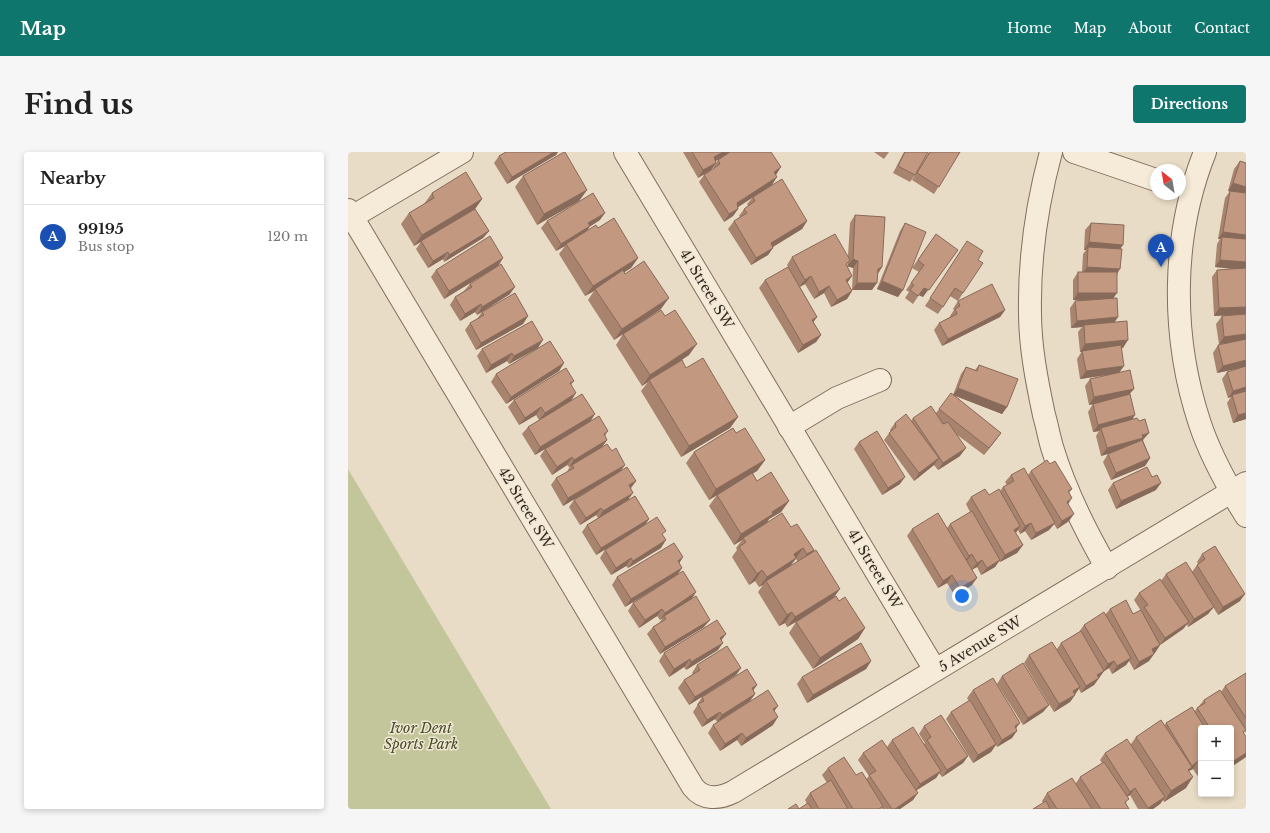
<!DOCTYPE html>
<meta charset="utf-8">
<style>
body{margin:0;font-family:"Libre Baskerville",serif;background:#f6f6f6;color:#222}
.controls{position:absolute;right:12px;bottom:12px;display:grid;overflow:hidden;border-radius:4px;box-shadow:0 2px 6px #0003}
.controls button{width:36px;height:36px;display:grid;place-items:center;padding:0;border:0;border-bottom:1px solid #e0e0e0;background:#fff;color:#222;font:20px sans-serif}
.compass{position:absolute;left:802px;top:12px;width:36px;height:36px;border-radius:50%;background:#fff;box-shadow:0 2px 6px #0003;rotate:329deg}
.you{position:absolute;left:614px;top:444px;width:14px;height:14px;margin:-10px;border:3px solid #fff;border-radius:50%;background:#1a73e8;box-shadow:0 0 0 6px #1a73e833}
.badge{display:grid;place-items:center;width:26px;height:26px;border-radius:50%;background:#0f766e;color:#fff;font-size:13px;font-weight:700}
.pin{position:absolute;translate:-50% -33px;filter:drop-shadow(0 1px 2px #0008)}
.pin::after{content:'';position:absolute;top:21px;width:14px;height:12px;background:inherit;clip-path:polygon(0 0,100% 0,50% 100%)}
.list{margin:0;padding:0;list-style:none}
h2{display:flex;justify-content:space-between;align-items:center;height:52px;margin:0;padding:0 16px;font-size:17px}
h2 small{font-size:13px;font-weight:400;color:#767676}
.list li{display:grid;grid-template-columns:26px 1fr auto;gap:12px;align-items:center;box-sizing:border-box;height:64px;padding:0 16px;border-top:1px solid #e0e0e0}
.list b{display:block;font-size:15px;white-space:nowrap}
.list p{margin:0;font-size:13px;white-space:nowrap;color:#767676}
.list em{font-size:13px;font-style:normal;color:#767676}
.map{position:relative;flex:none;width:898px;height:657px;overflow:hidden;border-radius:4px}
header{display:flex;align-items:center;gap:24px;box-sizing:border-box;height:56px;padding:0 20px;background:#0f766e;color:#fff}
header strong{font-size:19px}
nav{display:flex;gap:22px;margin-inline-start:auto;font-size:14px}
.intro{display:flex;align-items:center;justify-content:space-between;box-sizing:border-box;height:96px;padding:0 24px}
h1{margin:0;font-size:28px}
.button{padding:10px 18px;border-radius:4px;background:#0f766e;color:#fff;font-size:14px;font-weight:700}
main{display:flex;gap:24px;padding:0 24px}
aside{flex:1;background:#fff;border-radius:4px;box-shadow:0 2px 6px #0003}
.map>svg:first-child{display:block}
.green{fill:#c3c69b}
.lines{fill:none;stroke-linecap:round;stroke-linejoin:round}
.minor-casing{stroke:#826f5e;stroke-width:24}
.minor{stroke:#f5ebd8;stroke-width:22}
.wall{fill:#a8836e;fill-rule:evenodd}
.shaded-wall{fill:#886a5a}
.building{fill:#c39880;stroke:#886a5a}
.labels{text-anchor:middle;stroke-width:3;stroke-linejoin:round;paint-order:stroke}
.street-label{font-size:14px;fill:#342820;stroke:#f1e7d5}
.park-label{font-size:14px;font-style:italic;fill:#474e29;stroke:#f1e7d5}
</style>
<header>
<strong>Map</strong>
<nav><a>Home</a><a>Map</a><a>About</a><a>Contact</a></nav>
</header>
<div class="intro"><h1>Find us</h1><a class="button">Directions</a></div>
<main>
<aside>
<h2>Nearby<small></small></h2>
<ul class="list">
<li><span class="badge" style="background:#1a4fb4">A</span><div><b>99195</b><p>Bus stop</p></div><em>120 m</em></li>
</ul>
</aside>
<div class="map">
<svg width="898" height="657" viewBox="0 0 898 657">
<rect width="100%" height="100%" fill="#e9dcc6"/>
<path class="green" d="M0,317L203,657H0Z"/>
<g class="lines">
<g class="minor-casing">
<g id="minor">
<path d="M277,0L587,518"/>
<path d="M703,0C689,52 681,107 682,161C682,195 689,230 696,263C699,273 701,285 704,295C717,338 737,378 759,416"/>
<path d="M726,0L808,28"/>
<path d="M857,0C823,85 823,185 852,272C863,305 880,335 898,364"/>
<path d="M0,58L345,635C355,648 371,647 385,640L898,331"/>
<path d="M4,65L114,0"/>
<path d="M441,275L489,246L532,228"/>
</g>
</g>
<use href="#minor" class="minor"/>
</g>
<g class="wall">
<path d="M158,0H210L208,3L159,32L146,11L151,4Z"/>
<path d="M335,0H423L428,23L424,33L406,44L459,69L454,77L425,95L420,103L403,113L380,77L386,69L392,65L391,64L396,57L400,54L399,52L405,45L390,55V57L385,64L376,70L351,30L356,23L365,17V16L370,8L380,2L367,9L368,11L363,18L350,26Z"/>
<path d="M526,0H541L536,7Z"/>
<path d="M556,0H580L567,23L562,30L545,21Z"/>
<path d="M581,0H612L586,42L564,28Z"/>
<path d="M892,9L898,267L885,271L879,251L883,245L880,246L874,227L879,220L895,215L869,221L865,201L870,193L880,191L871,192L868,172L874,164L888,163L866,164L864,125L869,118L885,117L867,115L869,92L872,87H870L877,46L882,39H880L886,17Z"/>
<path d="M175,24L239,38L231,49L189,73L167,35Z"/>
<path d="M84,41L134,47L127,57L141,79L135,86L96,110L95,107L80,116L68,97L73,90L66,94L53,72L61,61L76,52Z"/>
<path d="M507,63L534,115L529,123L524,138H504L505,116L499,114L500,111L498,113L504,124L499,131L504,139L499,147L483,155L476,141L466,147L457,132L452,135L469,165L465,170L473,183L468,190L450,201L411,136L417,128L444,122L439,113L444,105L500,104L502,71Z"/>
<path d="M252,68L242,74L239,79L250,76L290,106L283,116L276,120L313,157L280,179L341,203L328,212L338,216L390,265L382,276L333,305L293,239L300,230L294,234L268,193L275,182L266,188L240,148L246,139L237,144L211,102L217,94L208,99L193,76L199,69Z"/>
<path d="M557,71L550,145L529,137L552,79Z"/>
<path d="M743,71L773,96L766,146L767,170L775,196H773L771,220L782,242L785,267L795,288L802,306L797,314L763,328L755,310L760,302L766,300L753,304L748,284L751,279L745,280L740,260L745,252L753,250L741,253L737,234L742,227L760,223L732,227L729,207L734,199L732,200L730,180L734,175L723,176L722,156L727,149L731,148H725V128L730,120H734L735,102L738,98H736L737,78Z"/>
<path d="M588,82L575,145L571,143L565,152L557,146L561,140L558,138L571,120L564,116Z"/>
<path d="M614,97L630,108L615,141L610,149L602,144L590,162L577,154Z"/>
<path d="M155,106L150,114L96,147L83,125L88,118Z"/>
<path d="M122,132L162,142L129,163L127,160L112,169L102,153L107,145L116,139Z"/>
<path d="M610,149L657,158L652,165L594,194L586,178L591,171L602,165V164L606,158L605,157Z"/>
<path d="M134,160L180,164L175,172L128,198L117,178L122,171L129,167Z"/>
<path d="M190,196L161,212L159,209L138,221L129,204L134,197Z"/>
<path d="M216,211L211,219L158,252L143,230L148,222Z"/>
<path d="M631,213L659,255L654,262L605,243L653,281L636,303L608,282L612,304L590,318L586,313L566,329L536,288L542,280V278L547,271L563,269L565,266L588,261L591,257L605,243L613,222L618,215L627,218Z"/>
<path d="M226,229L223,233L224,248L242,269L260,279L257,284L259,288L254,295L272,320L288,329L283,336L281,347L301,367L296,374L315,383L313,396L280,416L278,414L263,423L252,406L257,398L287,379L248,403L234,380L239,373L250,366L248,363L232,373L221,355L226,348L266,323L215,354L203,333L208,326L219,320L222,314L221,315L219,313L204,323L192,304L197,297L223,281L187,303L174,282L180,275L191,268L188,263L171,273L160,255L166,248Z"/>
<path d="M388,281L417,308L409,319L405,321L409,329L441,349L433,360L421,367L419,371L443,375L466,398L464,401L487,444L517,476L510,487L465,517L441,481L448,470L439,475L437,471L431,474L410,440L415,433L411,435L407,429L401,433L384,405L389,398L388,396L394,388L386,393L361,354L369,343L387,332L361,348L338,311L346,300ZM448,407L450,410L442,414Z"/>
<path d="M511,290L552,332L534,343L506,297Z"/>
<path d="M702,312L724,337L721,341L720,352L721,369L709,377L706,372L701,378L683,388L677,379L672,382L670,378L668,381L675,393L669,401L652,410L651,409L647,415L633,423L629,415L624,418V433L607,444L599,431L590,436L559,384L564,377L599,376L602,372L622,360L618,352L623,345L641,343L652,339L655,335L659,333L657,330L663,323H680L683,319Z"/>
<path d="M765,331L808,338L768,357L760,338Z"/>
<path d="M854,402L892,449L870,463L865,455L860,462L840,475L839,472L835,477L812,493L801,509L786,518L781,509L778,513L764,522L761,516L756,519L746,533L733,541L731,537L722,550L706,560L676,511L681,503L709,497L713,491L731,480L736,473L757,463L762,457L785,462L793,459L786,448L791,441L813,429L818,422L844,420L849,413L850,412L849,410Z"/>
<path d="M335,405L331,411L334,416L330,422L348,440L343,447L356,475L312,502L299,482L305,475L311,471L315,466L312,468L309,464L291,476L280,459L285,451L319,429L277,455L264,433L269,425Z"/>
<path d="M378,482L373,488L370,498L338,518L336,515L321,525L311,509L316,501Z"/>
<path d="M523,509L518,517L459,551L449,532L454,525Z"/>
<path d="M349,513L393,516L388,523L341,553L330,536L336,528L345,522L344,521Z"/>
<path d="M898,521V581L897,579L895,581L898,585V605L883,615V576H853V629L845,617L841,619L838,636L816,650L815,648L812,652L805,657H790L782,643L779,645L778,652L781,657H685L695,651L694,649L699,641L728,631L732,625L754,611L752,608L757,601L783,592L788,585L817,573L818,571L847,559L849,556L851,554L856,548L873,540L877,534Z"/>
<path d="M654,524L701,553L695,560L675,573L649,532Z"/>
<path d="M409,533L405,538L407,542L402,549L369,570L367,567L354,575L345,560L349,554V553L354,545Z"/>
<path d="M625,538L668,577L664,586L649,595L648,593L643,600L625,611L598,567L603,560L621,549L619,546Z"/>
<path d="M426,559L425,573L393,594L389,588L372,599L360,581L365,573Z"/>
<path d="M576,574L620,604L615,611L594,625L591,621L588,626L569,638L565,648L552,657H534V656L533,657H440H451L459,652L457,648L462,641L479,631L474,623L480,616L518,627L521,624L510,608L515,601L539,595L544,588L576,592L577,591L571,582Z"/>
</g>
<g class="shaded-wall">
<path d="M206,0H210L208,3L159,32L164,25Z"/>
<path d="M375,0H383L361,13L366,5Z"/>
<path d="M368,11L363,18L350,26L355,18Z"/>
<path d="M433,15L428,23L421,28L426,20Z"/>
<path d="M429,25L424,33L384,59L389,51Z"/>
<path d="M885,31L898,35V44L880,39Z"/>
<path d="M239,38L231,49L189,73L196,62Z"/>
<path d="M134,47L127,57L66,94L74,83Z"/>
<path d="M390,57L385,64L376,70L381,62Z"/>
<path d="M257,61L252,68L235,79L240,71Z"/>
<path d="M459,69L454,77L418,99L423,91Z"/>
<path d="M242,74L237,82L218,92L217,94L208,99L213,92Z"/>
<path d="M141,79L135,86L96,110L101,103Z"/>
<path d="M875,80L898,83V92L874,85L872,87H870Z"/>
<path d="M741,90L775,93L770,100L740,95L738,98H736Z"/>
<path d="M425,96L420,103L403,113L408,106Z"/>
<path d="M610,98L575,145L571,143L576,136Z"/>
<path d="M100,100L95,107L80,116L85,109Z"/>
<path d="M155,106L150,114L96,147L101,139Z"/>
<path d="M290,106L283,116L248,138L247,137L246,139L237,144L245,134Z"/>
<path d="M505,107L510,109L505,116L499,114Z"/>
<path d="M872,108L898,110V118L867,115Z"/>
<path d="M534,115L529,123L530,117Z"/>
<path d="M739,115L772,117L767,125L734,123Z"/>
<path d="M463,124L457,132L451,135L457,128Z"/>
<path d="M504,124L499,131L498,128Z"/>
<path d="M534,129L555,138L550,145L529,137Z"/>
<path d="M509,131H529L524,138H504Z"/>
<path d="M481,134L476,141L466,147L471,140Z"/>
<path d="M167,135L162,142L129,163L134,155Z"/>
<path d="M504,139L499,147L483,155L489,148Z"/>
<path d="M730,141H769L764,148H725Z"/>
<path d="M321,146L313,157L266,188L274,177Z"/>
<path d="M133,152L127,160L112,169L117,162Z"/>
<path d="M898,155V162L866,164L871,156Z"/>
<path d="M657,158L652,165L594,194L600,187Z"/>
<path d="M180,164L175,172L128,198L133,191Z"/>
<path d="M469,165L464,172V168Z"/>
<path d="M770,165L765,173H736L734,175L723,176L729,169Z"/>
<path d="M898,182V189L871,192L876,185Z"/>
<path d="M473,183L468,190L450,201L455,193Z"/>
<path d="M195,188L190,196L161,212L166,204Z"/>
<path d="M780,188L775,196L732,200L737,192Z"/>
<path d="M349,192L341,203L301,229V228L300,230L294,234L302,223Z"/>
<path d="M164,201L159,209L138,221L143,213Z"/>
<path d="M898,208V215L869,221L875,214Z"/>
<path d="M216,211L211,219L158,252L163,245Z"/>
<path d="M776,214L771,221L732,227L738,219Z"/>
<path d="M898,235V241L884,243L883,245L880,246L885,239Z"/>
<path d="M610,236L659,255L654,262L605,243Z"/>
<path d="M786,237L780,244L741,253L746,245Z"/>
<path d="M228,241L223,249L191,268L197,261Z"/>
<path d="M193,255L188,263L171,273L177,266Z"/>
<path d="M898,261V267L885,271L890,263Z"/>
<path d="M247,262L242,270L187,303L192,295Z"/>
<path d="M787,263L782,271L753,276L751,279L745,280L750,273Z"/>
<path d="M390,265L382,276L333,305L341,294Z"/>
<path d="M653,281L648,288L636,303L641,296Z"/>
<path d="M801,281L795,288L793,289L790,293L753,304L759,296Z"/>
<path d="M259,288L254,295L224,313L221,315L226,308Z"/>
<path d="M618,296L612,304L590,318L595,311Z"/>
<path d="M224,305L219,313L204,323L209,315Z"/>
<path d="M591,306L586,313L566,329L571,321Z"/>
<path d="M802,306L797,314L763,328L768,321Z"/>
<path d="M417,308L409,319L361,348L368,337Z"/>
<path d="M277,313L272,320L215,354L220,346Z"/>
<path d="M557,325L552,332L534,343L540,336Z"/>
<path d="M288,329L282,337L281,333Z"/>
<path d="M813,331L808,338L768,357L773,349Z"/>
<path d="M285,341L280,348L250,367L255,359Z"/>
<path d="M724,346L719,354V350Z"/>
<path d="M441,349L433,360L421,367L418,372L395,386L394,388L386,393L393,382L424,360Z"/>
<path d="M253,356L248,363L232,373L238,366Z"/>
<path d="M726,362L721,369L709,377L714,369Z"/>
<path d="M301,367L296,374L248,403L253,396Z"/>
<path d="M683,371L677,379L672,382L677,374Z"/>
<path d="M707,371L701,378L683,388L688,381Z"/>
<path d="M672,374L667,382L666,378Z"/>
<path d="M318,388L313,396L280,416L285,409Z"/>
<path d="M675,393L669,401L652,410L657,403Z"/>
<path d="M455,396L441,416L418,429L415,433L411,435L419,425L446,402Z"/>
<path d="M466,398L459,408L452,413L459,402Z"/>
<path d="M624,402L618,410L615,411L621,404Z"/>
<path d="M335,405L330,413V409Z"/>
<path d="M283,406L278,414L263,423L268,416Z"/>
<path d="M634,408L629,415L623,418L629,411Z"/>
<path d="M652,408L647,415L633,423L639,416Z"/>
<path d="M334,416L329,423L277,455L283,447Z"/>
<path d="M414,418L407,429L401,433L409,422Z"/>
<path d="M604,423L599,431L590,436L595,429Z"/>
<path d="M629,426L624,433L607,444L612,436Z"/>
<path d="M492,437L484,448L439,475L447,465Z"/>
<path d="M348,440L343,448L316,464L315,466L312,468L317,461Z"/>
<path d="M897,442L892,449L870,463L875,455Z"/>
<path d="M866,455L860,462L840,475L846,467Z"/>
<path d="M314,457L309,464L291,476L297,468Z"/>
<path d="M444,460L437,471L431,474L439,463Z"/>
<path d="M362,468L356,475L312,502L317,495Z"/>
<path d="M841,470L835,477L812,493L817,486Z"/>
<path d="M517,476L510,487L465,517L472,506Z"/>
<path d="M378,482L372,490V486Z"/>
<path d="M375,491L370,498L338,518L343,510Z"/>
<path d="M812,493L807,501L799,505L804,497Z"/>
<path d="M806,502L801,509L786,518L791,510Z"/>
<path d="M783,506L778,513L764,522L769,514Z"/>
<path d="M342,507L336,515L321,525L326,517Z"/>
<path d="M523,509L518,517L459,551L465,543Z"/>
<path d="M766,509L761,516L755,520L760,512Z"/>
<path d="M393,516L388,523L341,553L347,545Z"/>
<path d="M756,519L746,533L733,541L738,534L749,523Z"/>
<path d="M409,533L404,540V536Z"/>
<path d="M732,535L726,543L725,539Z"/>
<path d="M407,542L402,549L369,570L374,563Z"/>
<path d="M727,543L722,550L706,560L711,552Z"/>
<path d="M701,553L695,560L675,573L680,566Z"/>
<path d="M430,554L425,561V557Z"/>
<path d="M372,560L367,567L354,575L359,568Z"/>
<path d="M430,565L425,573L393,594L398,586Z"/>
<path d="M672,571L666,579L667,574Z"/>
<path d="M669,579L664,586L649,595L654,588Z"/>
<path d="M394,581L389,588L372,599L377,592Z"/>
<path d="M648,592L643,600L625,611L630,603Z"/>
<path d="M898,601V605L883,615V612L884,610Z"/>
<path d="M620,604L615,611L594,625L599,618Z"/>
<path d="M850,609L845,617L841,619L840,618L844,614Z"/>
<path d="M593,619L588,626L567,639L572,632Z"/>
<path d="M845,625L838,636L816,650L823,639Z"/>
<path d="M787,636L782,643L776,647L782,640Z"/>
<path d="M570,641L565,648L552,657H547Z"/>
<path d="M817,645L812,652L805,657H799Z"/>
</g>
<g class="building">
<path d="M158,0H206L164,25L151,4Z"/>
<path d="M216,0H217L239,38L196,62L175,24Z"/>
<path d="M344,0H375L366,5L368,11L355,18Z"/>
<path d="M382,0H423L433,15L426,20L429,25L389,51L390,57L381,62L356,23L372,12L370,8Z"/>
<path d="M557,0H580L567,23L550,14Z"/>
<path d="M582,0H612L591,35L569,21Z"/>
<path d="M892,9L898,11V35L885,31Z"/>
<path d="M118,20L134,47L74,83L61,61L86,46L84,41Z"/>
<path d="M434,27L459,69L423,91L425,96L408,106L386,69L399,61L396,57L407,49L405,45Z"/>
<path d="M882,39L898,41V83L875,80Z"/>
<path d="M245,41L257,61L240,71L242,74L213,92L199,69Z"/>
<path d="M127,57L141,79L101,103L100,100L85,109L73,89Z"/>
<path d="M507,63L537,65L534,115L530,117L529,131H509L510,109L505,107Z"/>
<path d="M266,66L290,106L245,134L218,92L248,73L250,76Z"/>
<path d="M557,71L578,80L555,138L534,129Z"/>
<path d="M743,71L776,73L775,93L741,90Z"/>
<path d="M487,82L502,108L498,112L504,124L498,128L504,139L489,148L481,134L471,140L463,124L457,128L444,105Z"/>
<path d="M588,82L610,98L581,138L576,136L570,144L562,138L566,133L563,131L576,113L570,108Z"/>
<path d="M142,84L155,106L101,139L88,118Z"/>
<path d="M874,85L898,87V110L872,108Z"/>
<path d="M619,89L635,99L630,108L635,111L615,141L607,136L595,155L582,146Z"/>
<path d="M740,95L774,97L772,117L739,115Z"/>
<path d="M296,109L321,146L274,177L247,137L275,118L277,122Z"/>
<path d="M153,112L167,135L134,155L133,152L117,162L107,145L124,135L122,132Z"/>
<path d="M440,115L469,165L464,168L473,183L455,193L417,128Z"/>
<path d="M898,116V155L871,156L869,118Z"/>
<rect x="730" y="120" width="39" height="21"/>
<path d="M644,132L657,158L600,187L591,171L609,162L607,157L612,154L610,149Z"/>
<path d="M167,141L180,164L133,191L122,171L136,163L134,160Z"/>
<path d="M769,146L770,165L729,169L727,149Z"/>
<path d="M313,158L317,164L327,158L349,192L302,223L275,182Z"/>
<path d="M898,162V182L876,185L874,164Z"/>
<path d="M184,169L195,188L166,204L164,201L143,213L134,197Z"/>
<path d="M779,169L780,188L737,192L736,173Z"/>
<path d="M898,187V208L875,214L870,193Z"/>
<path d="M202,189L216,211L163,245L148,222Z"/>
<path d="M773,193L776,214L738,219L734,199Z"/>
<path d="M355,206L390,265L341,294L301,228L334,208L338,216Z"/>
<path d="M631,213L670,227L659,255L610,236L618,215L629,219Z"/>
<path d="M898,214V235L885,239L879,220Z"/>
<path d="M218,216L226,229L222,231L228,241L197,261L193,255L177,266L166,248Z"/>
<path d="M782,218L786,237L746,245L742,227Z"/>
<path d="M898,239V261L890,263L884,243Z"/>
<path d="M603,241L653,281L641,296L591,257Z"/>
<path d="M234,242L247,262L192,295L180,275Z"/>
<path d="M782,242L787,263L750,273L745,252Z"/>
<path d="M583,254L595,272L600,270L618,296L595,311L565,266Z"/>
<path d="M558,262L591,306L571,321L541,281L548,275L547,271Z"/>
<path d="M251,264L260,279L256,282L259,288L226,308L224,305L209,315L197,297Z"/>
<path d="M789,266L791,269L797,267L801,281L794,283L795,286L759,296L753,276Z"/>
<path d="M385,276L388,281L397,276L417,308L368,337L346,300Z"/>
<path d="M529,279L557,325L540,336L511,290Z"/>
<path d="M794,288L802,306L768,321L760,302Z"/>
<path d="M259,292L264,299L268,296L277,313L220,346L208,326L226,316L224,313Z"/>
<path d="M699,308L702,312L707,309L724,337L720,339L724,346L719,350L726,362L714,369L683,319Z"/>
<path d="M279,315L288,329L281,333L285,341L255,359L253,356L238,366L226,348Z"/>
<path d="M799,315L804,325L809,323L813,331L773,349L765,331Z"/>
<path d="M676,316L707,371L688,381L683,371L677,374L655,335L666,329L663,323Z"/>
<path d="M423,320L441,349L424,360L425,362L393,382L369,343L404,321L409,329Z"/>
<path d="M637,337L641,343L651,337L672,374L666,378L675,393L657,403L623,345Z"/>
<path d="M287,344L301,367L253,396L239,373Z"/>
<path d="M624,359L652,408L639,416L634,408L629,411L624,402L621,404L602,372Z"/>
<path d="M434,361L443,375L449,372L466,398L459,402L455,396L446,402L448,406L419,425L414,418L409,422L391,395L398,390L395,386Z"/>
<path d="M590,361L629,426L612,436L604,423L595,429L564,377Z"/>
<path d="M309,365L318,379L314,382L318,388L285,409L283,406L268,416L257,398Z"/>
<path d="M326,391L335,405L330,409L334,416L283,447L269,425Z"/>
<path d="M867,394L897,442L875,455L849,413L857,407L854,402Z"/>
<path d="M468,398L492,437L447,465L444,460L439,463L418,429Z"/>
<path d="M838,410L866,455L846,467L818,422Z"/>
<path d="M335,419L348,440L317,461L314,457L297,468L285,451Z"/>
<path d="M812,427L841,470L817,486L796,455L800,453L791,441Z"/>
<path d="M348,444L362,468L317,495L305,475L318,467L316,464Z"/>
<path d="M488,444L491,449L497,445L517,476L472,506L448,470Z"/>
<path d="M778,448L785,462L793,458L812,493L804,497L806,502L791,510L762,457Z"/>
<path d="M756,460L783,506L769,514L766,509L760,512L736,473Z"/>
<path d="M369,468L378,482L372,486L375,491L343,510L342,507L326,517L316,501Z"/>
<path d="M733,479L756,519L749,523L751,526L738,534L713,491Z"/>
<path d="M704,490L732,535L725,539L727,543L711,552L681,503Z"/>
<path d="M513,491L523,509L465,543L454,525Z"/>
<path d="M379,494L393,516L347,545L336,528L352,518L349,513Z"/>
<path d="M675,511L701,553L680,566L654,524Z"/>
<path d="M399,517L409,533L404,536L407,542L374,563L372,560L359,568L350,552L356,549L354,545Z"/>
<path d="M898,521V566L877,534Z"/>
<path d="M645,526L672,571L667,574L669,579L654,588L625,538Z"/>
<path d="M420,538L430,554L425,557L430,565L398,586L394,581L377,592L365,573Z"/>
<path d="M872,538L898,578L895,580L898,585V601L884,610L883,609V576H862L849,556L857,551L856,548Z"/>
<path d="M622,548L648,592L630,603L603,560Z"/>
<path d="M844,555L857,576H853V614L850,609L844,614L818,571Z"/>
<path d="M593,563L620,604L599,618L579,588L583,585L576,574Z"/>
<path d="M813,568L844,615L840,618L845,625L823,639L788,585Z"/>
<path d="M565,575L593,619L572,632L544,588Z"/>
<path d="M779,587L817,645L800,656L787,636L782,640L757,601Z"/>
<path d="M534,588L570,641L547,657H544L521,623L528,619L515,601Z"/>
<path d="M496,605L508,623L514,620L535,654L531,657H505L480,616Z"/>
<path d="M756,610L781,647L777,650L781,657H753L732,625Z"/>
<path d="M724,626L744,657H709L699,641Z"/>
<path d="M483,628L500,657H471L462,641Z"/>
<path d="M698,649L702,657H685Z"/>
<path d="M460,651L464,657H440L448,652L451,657Z"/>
</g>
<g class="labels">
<g class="street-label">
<text transform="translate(359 137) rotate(59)" y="5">41 Street SW</text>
<text transform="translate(178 356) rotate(59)" y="5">42 Street SW</text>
<text transform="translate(527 417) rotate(59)" y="5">41 Street SW</text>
<text transform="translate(632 492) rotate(-31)" y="5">5 Avenue SW</text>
</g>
<g class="park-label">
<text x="73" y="581">Ivor Dent<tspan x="73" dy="16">Sports Park</tspan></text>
</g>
</g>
</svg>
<div class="controls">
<button>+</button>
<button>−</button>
</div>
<svg class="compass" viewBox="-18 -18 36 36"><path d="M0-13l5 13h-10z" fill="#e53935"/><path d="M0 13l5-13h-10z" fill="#767676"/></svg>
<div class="you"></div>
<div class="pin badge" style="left:813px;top:115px;background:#1a4fb4">A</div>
</div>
</main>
